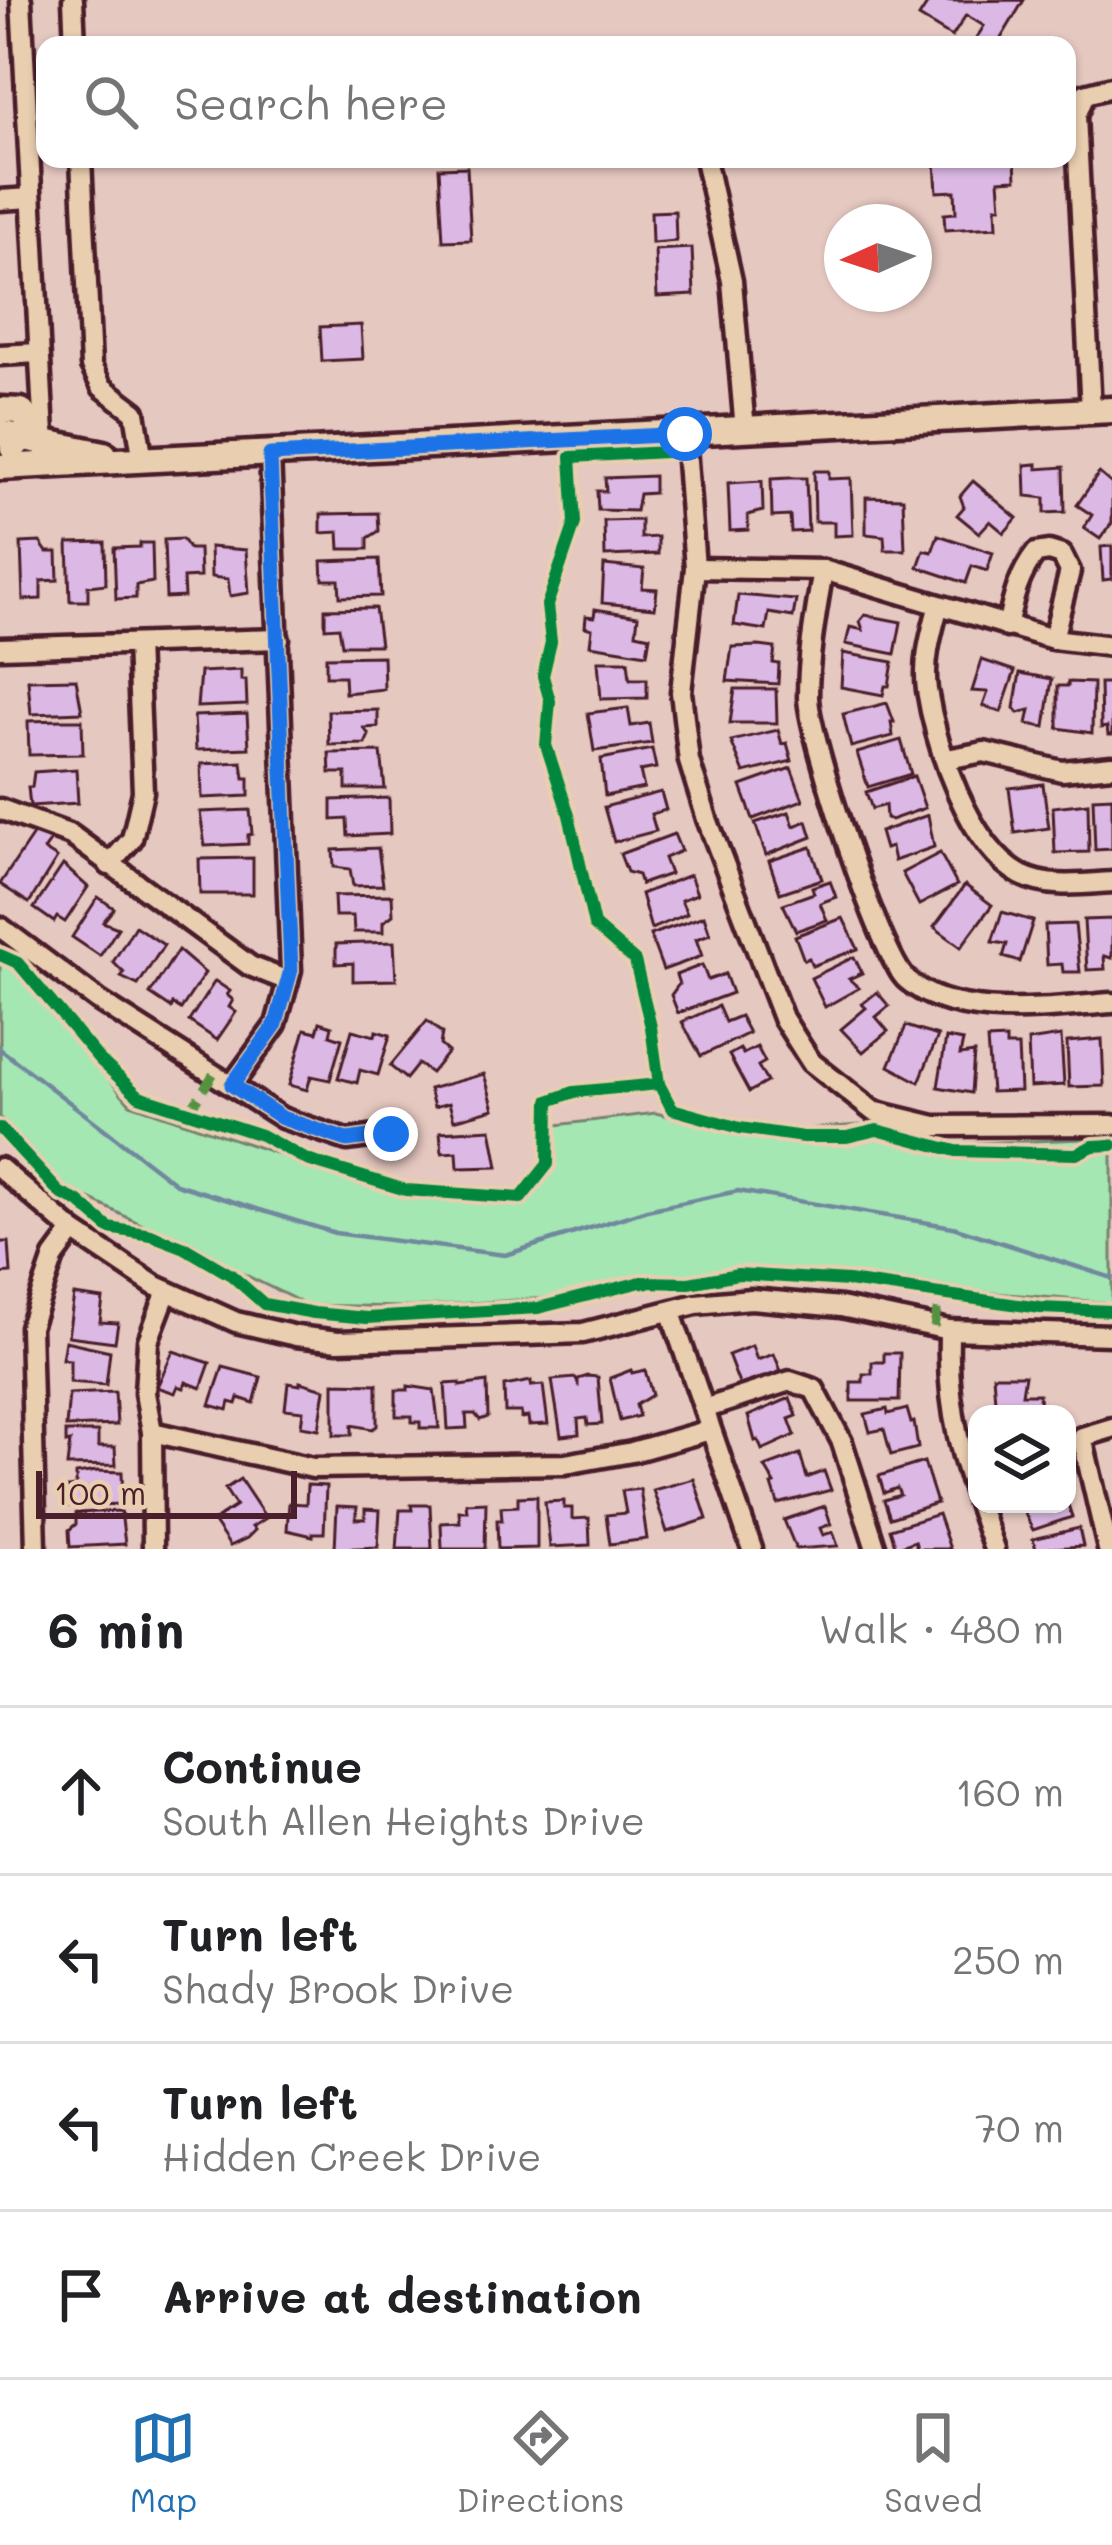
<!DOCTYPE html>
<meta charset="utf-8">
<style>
body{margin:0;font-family:Mali,sans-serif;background:#f6f6f6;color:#202124}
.controls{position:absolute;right:36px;bottom:36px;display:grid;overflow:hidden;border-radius:24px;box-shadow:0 3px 9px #0004}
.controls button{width:108px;height:108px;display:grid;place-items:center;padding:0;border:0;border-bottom:3px solid #e0e0e0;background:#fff;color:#202124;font:60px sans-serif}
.compass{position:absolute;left:824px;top:204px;width:108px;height:108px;border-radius:50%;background:#fff;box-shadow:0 3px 9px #0004;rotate:267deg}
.scale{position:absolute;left:36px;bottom:30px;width:261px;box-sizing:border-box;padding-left:12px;border:6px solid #4a1f2b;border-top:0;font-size:33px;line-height:42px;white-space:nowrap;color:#4a1f2b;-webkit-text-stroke:9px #e9ceb0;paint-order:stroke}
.stop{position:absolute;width:36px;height:36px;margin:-27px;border:9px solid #1a73e8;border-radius:50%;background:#fff}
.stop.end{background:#1a73e8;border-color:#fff;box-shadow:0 3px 12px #0008}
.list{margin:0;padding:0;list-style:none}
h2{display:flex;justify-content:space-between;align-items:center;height:156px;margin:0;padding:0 48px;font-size:51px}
h2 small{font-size:39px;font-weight:400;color:#757577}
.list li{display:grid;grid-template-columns:78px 1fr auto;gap:36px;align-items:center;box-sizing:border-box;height:168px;padding:0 48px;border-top:3px solid #e0e0e0}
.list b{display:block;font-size:45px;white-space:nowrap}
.list p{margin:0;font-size:39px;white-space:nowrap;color:#757577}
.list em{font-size:39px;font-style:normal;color:#757577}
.icon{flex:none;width:66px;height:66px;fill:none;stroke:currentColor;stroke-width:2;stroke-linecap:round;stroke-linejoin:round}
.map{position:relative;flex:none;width:1112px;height:1549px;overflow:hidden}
.search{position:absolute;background:#fff;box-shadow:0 3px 9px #0004;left:36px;right:36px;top:36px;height:132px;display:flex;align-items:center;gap:30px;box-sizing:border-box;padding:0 42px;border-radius:24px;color:#757577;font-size:45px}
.sheet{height:828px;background:#fff}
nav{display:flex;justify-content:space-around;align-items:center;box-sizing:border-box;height:168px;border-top:3px solid #e0e0e0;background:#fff;font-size:33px;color:#757577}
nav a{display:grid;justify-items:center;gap:6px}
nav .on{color:#1f6fb2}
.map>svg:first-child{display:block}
.green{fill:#a4e7b2;stroke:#77836e;stroke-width:3}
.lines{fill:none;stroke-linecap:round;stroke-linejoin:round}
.stream{stroke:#71889f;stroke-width:4.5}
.building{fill:#dcb9e4;stroke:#4a1f2b;stroke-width:3}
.minor-casing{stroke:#4a1f2b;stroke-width:27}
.major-casing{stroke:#4a1f2b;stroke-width:33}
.minor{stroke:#e9ceb0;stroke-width:18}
.major{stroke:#e9ceb0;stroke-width:24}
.quiet{stroke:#549240;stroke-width:9;stroke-dasharray:18 9;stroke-linecap:butt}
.cycleway-casing{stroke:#e9ceb0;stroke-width:20}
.cycleway{stroke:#00873e;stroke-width:12}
.route{stroke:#1a73e8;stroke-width:15}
</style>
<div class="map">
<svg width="1112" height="1549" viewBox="0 0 1112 1549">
<rect width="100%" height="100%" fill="#e5c8c0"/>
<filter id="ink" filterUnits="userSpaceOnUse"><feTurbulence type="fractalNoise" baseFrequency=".00833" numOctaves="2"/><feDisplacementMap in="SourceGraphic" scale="24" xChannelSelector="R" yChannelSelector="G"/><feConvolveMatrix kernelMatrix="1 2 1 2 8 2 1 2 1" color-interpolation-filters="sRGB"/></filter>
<g filter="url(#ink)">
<path class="green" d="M0,961L13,966L130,1104L394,1193L515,1204L552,1166L556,1125L656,1113L736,1134L860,1125L946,1144L1112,1138V1303L938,1288L792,1270L661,1276L562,1297L407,1307L307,1305L59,1184L0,1117Z"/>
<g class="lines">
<path class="stream" d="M0,1049L176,1184L335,1233L505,1255L647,1210L738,1191L953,1227L1112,1278"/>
</g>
<g class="building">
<path d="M930,0L959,1L1024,0L997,45H972L984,26L966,15L952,37L919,17Z"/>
<path d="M1015,159L1016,179L999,180L1001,207H996L997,227L945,230L944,214L956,213L955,191L937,192L935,162Z"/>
<path d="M467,167L471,240L443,241L439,168Z"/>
<path d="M675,211L676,241L652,243L651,212Z"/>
<path d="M692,248L694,295L657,297L655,250Z"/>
<path d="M361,325L363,359L322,361L320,327Z"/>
<path d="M1037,464V469L1064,467L1065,512L1045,513V498L1026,496L1025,465Z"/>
<path d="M814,471H829V479L851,478L853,535L834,536V522H815Z"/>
<path d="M1099,473L1112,484V523L1100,539L1084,528L1092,515L1077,505Z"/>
<path d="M654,476V493L639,494L636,511L598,510L597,491H606L605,478Z"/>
<path d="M790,478H806L808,531L791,532L790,516L772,517L771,479Z"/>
<path d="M762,481L763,511L748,515V530L730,531L728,483Z"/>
<path d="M973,481L1017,518L1004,533L990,521L979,533L957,515L964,507L960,496Z"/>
<path d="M866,497L903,498L905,550H885L884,536L866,534Z"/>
<path d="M378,513L379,531L368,538V549H340L339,532L321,533V514Z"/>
<path d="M641,520V538L658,537V554L605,556L604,521Z"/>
<path d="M938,535L993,553L987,571L972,566L966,583L918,567L924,550L932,552Z"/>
<path d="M182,539L189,549H199L200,577L183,578L184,597L166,598L164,540Z"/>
<path d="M40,542L47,552H57L58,580L41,581V599L23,600L21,543Z"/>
<path d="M105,542L106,584L88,586V601H70L68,543Z"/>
<path d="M140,543H152L153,582L136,585V598L116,599L114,548L140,547Z"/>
<path d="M1112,546V579L1103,580L1101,547Z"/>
<path d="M210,547L246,550L249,593L230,596L228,579L211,577Z"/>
<path d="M379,559L381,596L340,597L339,580H323L322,561Z"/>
<path d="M604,565L644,569L642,588L657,589L655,608L602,603Z"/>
<path d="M738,595L796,600L793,617L769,613L766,630L734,625Z"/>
<path d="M375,608L380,645H342L339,627L325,628V609Z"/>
<path d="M595,609L638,616L636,633L650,636L647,654L590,645L592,629L585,627L586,616L594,617Z"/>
<path d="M865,615L901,622L895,654L846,644L850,627L863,630L860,621Z"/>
<path d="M759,646L775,648L773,663L779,664L778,684L727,681L732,647Z"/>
<path d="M843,653L893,662L889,686H885L883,695L841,687Z"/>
<path d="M383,656L384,689L345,693L344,676H326V657Z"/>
<path d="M982,660L1015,671L1001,712L983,706L988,692L972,691Z"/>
<path d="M598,661H628L630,679H647V698L601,699Z"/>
<path d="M241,670V680H246L247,705L197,707L200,672Z"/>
<path d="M1020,673L1052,679L1045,727L1027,724L1030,710L1018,713L1014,708Z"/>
<path d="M76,679L82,712L31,714L28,680Z"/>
<path d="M1068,682L1093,683L1092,733L1058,728V686H1068Z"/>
<path d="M1100,683H1112V735H1108L1107,727L1101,728Z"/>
<path d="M735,689H776L777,723H730Z"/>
<path d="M887,703L894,722H891L893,736L851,747L843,714Z"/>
<path d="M628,708L631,726L649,723L652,743L594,751L588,713Z"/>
<path d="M378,710V727L364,728L369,735L365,744L329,745L328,711Z"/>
<path d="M247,714L249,748L196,750L194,716Z"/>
<path d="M63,720H82L83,754L29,755L28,721Z"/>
<path d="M778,730L782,744L787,743L792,761L744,773L731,741Z"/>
<path d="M901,740L911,774L868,787L857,753Z"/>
<path d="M652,749L656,768L640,771L644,788L605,796L601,759Z"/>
<path d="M381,752L385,789H346V773H330L329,753Z"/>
<path d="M242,762L244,778H249V796L202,798L201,764Z"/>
<path d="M791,768L803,800L753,819L741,786Z"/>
<path d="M76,769L78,803L30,806L28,787H32L34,772Z"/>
<path d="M914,776L925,808L891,820L886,818L885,805L872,809L866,792Z"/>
<path d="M1043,784L1049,828L1015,833L1009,788Z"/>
<path d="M661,792L666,810L651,814L656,831L614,842L604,807Z"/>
<path d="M1112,797V849L1095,850L1093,798Z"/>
<path d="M389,798L390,834L348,836L347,819L332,820V800Z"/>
<path d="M1088,803L1089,852L1055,853L1053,807Z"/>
<path d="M250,810L252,834L248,835V844L205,846L200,812Z"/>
<path d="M789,812L794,826L807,821L812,837L766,855L755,823Z"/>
<path d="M928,815L934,847L894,861L891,847L885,849L880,832Z"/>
<path d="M37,829L52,839L44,850L57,858L29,903L0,884Z"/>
<path d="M674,834L681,851L664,858L670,874L641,884L638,875L627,872L620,854Z"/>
<path d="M811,847L822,879L780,893L769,861Z"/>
<path d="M378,848L383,885L353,886L350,869L334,867L333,850Z"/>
<path d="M940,853L957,885L919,905L902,873Z"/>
<path d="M253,858V894H200L199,859Z"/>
<path d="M63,865L88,887L65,922L57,917L54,922L34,908Z"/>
<path d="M690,875L697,894L681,900L687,914L651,929L641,894Z"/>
<path d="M830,881L836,897L820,903L827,920L796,931L783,904L814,893L812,887Z"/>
<path d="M965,885L992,905L961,947L934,927Z"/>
<path d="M392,895L393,915L383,922V932H354L353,916H335L334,896Z"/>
<path d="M98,897L114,908L103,922L118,928L100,956L72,937Z"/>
<path d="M1002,912L1033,921L1020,962L1003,957L1007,944L992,942Z"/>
<path d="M704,916L710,934L696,939L702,956L663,970L650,935Z"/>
<path d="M843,918L858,949L812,966L809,958L804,960L795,936Z"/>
<path d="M1112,919V958L1104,956L1105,969L1087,970L1084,920Z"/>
<path d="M1075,924L1080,972H1063L1062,964L1047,965L1045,925Z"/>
<path d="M135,926L164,945L138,985L121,977L124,973L113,962Z"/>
<path d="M394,942L396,980L353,981V963L336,964V944Z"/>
<path d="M178,950L205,973L181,1009L173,1004L171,1008L150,994Z"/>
<path d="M854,957L862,973L849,979L859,988L825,1007L811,978Z"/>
<path d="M702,965L708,980L725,974L732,993L678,1013L671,995L679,984L676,975Z"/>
<path d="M215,981L230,991L227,995L233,1000L229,1007L236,1012L217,1040L189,1021Z"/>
<path d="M877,992L889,1006L876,1017L888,1031L863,1052L841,1029L866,1008L862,1004Z"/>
<path d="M718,1006L725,1022L740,1016L749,1033L701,1056L682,1022Z"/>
<path d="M427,1021L442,1033L440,1045L448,1052L431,1073L418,1064L406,1079L390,1066Z"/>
<path d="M320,1022L332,1026L330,1035L342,1039L330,1080L311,1076L307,1090L289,1085L305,1029L317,1032Z"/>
<path d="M906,1026L938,1036L919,1082L889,1066Z"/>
<path d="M352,1030L375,1036L376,1031L390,1035L378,1075L360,1070L357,1083L338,1078Z"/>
<path d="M1061,1036L1064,1085L1030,1087L1028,1041Z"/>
<path d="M946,1038L963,1041L960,1055L974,1053L971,1093L938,1087Z"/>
<path d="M1006,1039V1046H1018L1020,1091L991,1092L987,1040Z"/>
<path d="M1102,1039L1104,1086L1069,1087L1067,1042Z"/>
<path d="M757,1047L765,1062L758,1066L767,1082L749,1092L729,1055L740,1049L743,1054Z"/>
<path d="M484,1074L494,1109L454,1120L449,1103L434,1107L429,1089Z"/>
<path d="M491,1129L498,1167L458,1168L457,1152L442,1153L440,1132Z"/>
<path d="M0,1242H9L11,1273L0,1274Z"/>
<path d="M74,1295L103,1299L100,1322L118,1323L115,1342L68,1336Z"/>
<path d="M65,1341L110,1351L106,1385L70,1382V1360L62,1359Z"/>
<path d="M752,1346L757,1360L774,1354L781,1371L741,1389L728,1355Z"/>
<path d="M173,1351L210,1363L201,1388L186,1382L184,1388L178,1386L175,1393L157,1387Z"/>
<path d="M884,1353H900L899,1401H851V1382H863V1374H872V1362H884Z"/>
<path d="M223,1367L261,1377L254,1403L239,1398L237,1404L230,1402L228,1410L210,1405Z"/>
<path d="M631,1370L632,1373L645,1370L652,1395L636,1405L639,1416L620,1421L610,1378Z"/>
<path d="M993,1375H1025L1022,1394H1039L1040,1413L996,1414Z"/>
<path d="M588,1376L598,1377L602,1424L588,1425L587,1418L578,1419L579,1434L561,1436L552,1380L575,1378L578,1383V1379Z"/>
<path d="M531,1381V1386L543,1385L548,1424L529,1425L528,1417L521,1418V1412H505L504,1386Z"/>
<path d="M300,1382L325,1389L319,1429L301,1426L303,1411L285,1409L288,1383L300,1385Z"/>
<path d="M487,1382L488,1417L480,1420L475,1414H466L467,1428L448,1429L445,1384L460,1383V1386Z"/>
<path d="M334,1383L377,1384V1426L372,1429L352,1425V1435H334Z"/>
<path d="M408,1386L434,1390L439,1428H420V1422H412V1416H396V1390H408Z"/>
<path d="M115,1392L117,1425L66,1427L69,1394Z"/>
<path d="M790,1398L797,1416L789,1419L795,1435L762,1450L758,1440L755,1441L748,1416Z"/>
<path d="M887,1409L888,1414L907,1409L911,1423L914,1422L918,1448L891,1455L884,1429L870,1432L865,1414Z"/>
<path d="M66,1432H98V1447H115L116,1465L67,1466L70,1442L66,1443Z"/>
<path d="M800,1454L807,1478L824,1471L831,1490L778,1504L772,1485L775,1484L765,1467Z"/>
<path d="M924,1462L937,1503L890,1518L884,1500L900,1495L897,1488L884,1493L879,1476Z"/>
<path d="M97,1471L122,1472L123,1504L69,1506L68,1488L76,1487V1474Z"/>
<path d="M240,1479L266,1518L252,1527L255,1530L247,1538L230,1546L213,1521L236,1506L225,1489Z"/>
<path d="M694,1479L707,1519L667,1532L653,1490Z"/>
<path d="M307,1485L326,1486L324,1533H313V1536L287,1530L289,1503L306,1504Z"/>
<path d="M640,1489L647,1539L610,1544L606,1515L626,1513L622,1491Z"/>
<path d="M537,1496V1548L498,1549L497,1520H502L501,1507L518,1506V1497Z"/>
<path d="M564,1501V1508H572V1519L589,1518L590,1545L550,1547L545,1502Z"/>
<path d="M1067,1501L1072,1517L1033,1530L1021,1506L1067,1504Z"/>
<path d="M486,1502L485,1549H442L441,1523L460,1522L459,1511H467L466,1503Z"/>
<path d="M411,1505H430L432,1549H397L400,1510H412Z"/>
<path d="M337,1506L357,1507L356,1519H365V1509L380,1510L378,1547L335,1549Z"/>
<path d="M825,1506L831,1524L820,1528L823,1535L833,1532L838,1546L796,1549L784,1520Z"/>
<path d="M121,1511L125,1544L70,1547L69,1530L76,1524V1513Z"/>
<path d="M938,1514L950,1549H914L917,1548L915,1541L896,1548L890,1529Z"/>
<path d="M1079,1528L1083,1546L1036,1549L1033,1539Z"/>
</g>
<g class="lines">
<g class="minor-casing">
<g id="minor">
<path d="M21,0L45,454"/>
<path d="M73,0L75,45"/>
<path d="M81,159L91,366L102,387L135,412L143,461"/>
<path d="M705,159L732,281L745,430"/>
<path d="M0,200L31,198"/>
<path d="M0,355L39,353"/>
<path d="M1091,411L1076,116L1085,94L1112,87"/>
<path d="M685,434L695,568L681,692L689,761L707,819L783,1018L811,1062L873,1111L935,1126L1112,1125"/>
<path d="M695,568L823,570L1053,639L1112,646"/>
<path d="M823,570C816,612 808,654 808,697C809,737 880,957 907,980C956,1023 1053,1007 1112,1003"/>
<path d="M938,608C931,634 923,662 927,690C936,746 968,846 1021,875C1048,889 1083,884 1112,882"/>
<path d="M1007,627C1013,599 1018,576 1036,553L1049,551L1062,555L1070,571L1053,639"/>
<path d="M0,648L279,639"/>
<path d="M947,759L984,752L1062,771L1112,766"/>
<path d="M0,809L71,835L250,966L288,981"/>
<path d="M109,865L132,839L143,792L137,644"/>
<path d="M0,927L99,1001L282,1118L347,1140L391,1134"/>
<path d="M232,1085L276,1024L291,970L270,455"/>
<path d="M0,1168L73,1231L154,1285L236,1322L296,1336L338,1341L583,1333L696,1304L751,1299L841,1307L949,1330L1112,1335"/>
<path d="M671,1313L752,1549"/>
<path d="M949,1330C947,1393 955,1440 977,1500"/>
<path d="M704,1409L790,1381L814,1389L842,1442L876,1549"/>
<path d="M152,1432L313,1468L565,1464L632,1452L710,1430"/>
<path d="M978,1504L994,1549"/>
<path d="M36,1549L30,1327L54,1257L73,1231"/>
<path d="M153,1549L152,1432L145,1393L148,1341L167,1291"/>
<path d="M1108,1549L1082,1437L1112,1428"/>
</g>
</g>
<g class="major-casing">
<g id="major">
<path d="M0,410L21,411L28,420L27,433L13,448"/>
<path d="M0,433L104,454"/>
<path d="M0,467L1112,410"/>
</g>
</g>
<use href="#minor" class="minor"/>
<use href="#major" class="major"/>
<g class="quiet">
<path d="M189,1112L214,1073"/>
<path d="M934,1327L940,1294"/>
</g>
<g class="cycleway-casing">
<g id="cycleway">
<path d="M686,451L571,457L575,523L547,605L551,642L543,676L550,701L546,745L569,815L594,925L635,961L651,1027L659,1084L672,1109L740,1128L803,1137H847L877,1130L956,1151L1076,1154L1093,1146L1112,1145"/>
<path d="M0,955L18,963L99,1059L139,1096L261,1135L307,1160L406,1190L521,1198L548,1164L549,1101L574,1092L659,1084"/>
<path d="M0,1128L60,1193L79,1202L109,1228L151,1235L185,1248L231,1275L264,1304L314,1313L367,1318L538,1308L641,1282L689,1283L738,1274L848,1281L1040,1308L1112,1311"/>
</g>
</g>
<use href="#cycleway" class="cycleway"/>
</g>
</g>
<g class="lines" filter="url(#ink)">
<path class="route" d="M391,1134L347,1140L282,1118L232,1085L276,1024L291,970L270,455L685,434"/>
</g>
</svg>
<div class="controls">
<button><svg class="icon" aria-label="layers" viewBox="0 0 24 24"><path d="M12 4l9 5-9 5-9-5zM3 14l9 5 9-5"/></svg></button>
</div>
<svg class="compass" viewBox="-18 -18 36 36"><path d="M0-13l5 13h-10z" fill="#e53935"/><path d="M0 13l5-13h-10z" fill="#757577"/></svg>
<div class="scale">100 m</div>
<div class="stop" style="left:685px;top:434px"></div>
<div class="stop end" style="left:391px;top:1134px"></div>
<div class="search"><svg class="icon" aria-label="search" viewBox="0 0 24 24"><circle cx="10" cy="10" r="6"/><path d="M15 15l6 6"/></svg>Search here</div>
</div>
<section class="sheet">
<h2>6 min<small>Walk · 480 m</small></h2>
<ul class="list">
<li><svg class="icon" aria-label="ahead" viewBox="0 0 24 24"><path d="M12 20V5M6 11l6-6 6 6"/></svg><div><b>Continue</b><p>South Allen Heights Drive</p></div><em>160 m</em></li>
<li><svg class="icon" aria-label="left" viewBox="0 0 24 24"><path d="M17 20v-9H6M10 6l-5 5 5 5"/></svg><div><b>Turn left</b><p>Shady Brook Drive</p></div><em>250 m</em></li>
<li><svg class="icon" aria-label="left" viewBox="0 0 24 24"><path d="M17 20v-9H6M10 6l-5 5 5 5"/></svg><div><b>Turn left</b><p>Hidden Creek Drive</p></div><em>70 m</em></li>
<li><svg class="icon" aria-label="arrive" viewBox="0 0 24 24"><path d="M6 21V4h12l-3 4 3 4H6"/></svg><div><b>Arrive at destination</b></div></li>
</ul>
</section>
<nav>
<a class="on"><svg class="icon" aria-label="map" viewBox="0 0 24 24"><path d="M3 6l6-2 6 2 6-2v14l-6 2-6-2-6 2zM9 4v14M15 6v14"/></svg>Map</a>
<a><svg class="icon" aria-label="directions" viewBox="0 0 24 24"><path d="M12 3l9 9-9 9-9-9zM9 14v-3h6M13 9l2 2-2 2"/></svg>Directions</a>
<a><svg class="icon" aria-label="saved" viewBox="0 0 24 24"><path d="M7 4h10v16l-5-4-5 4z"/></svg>Saved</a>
</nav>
